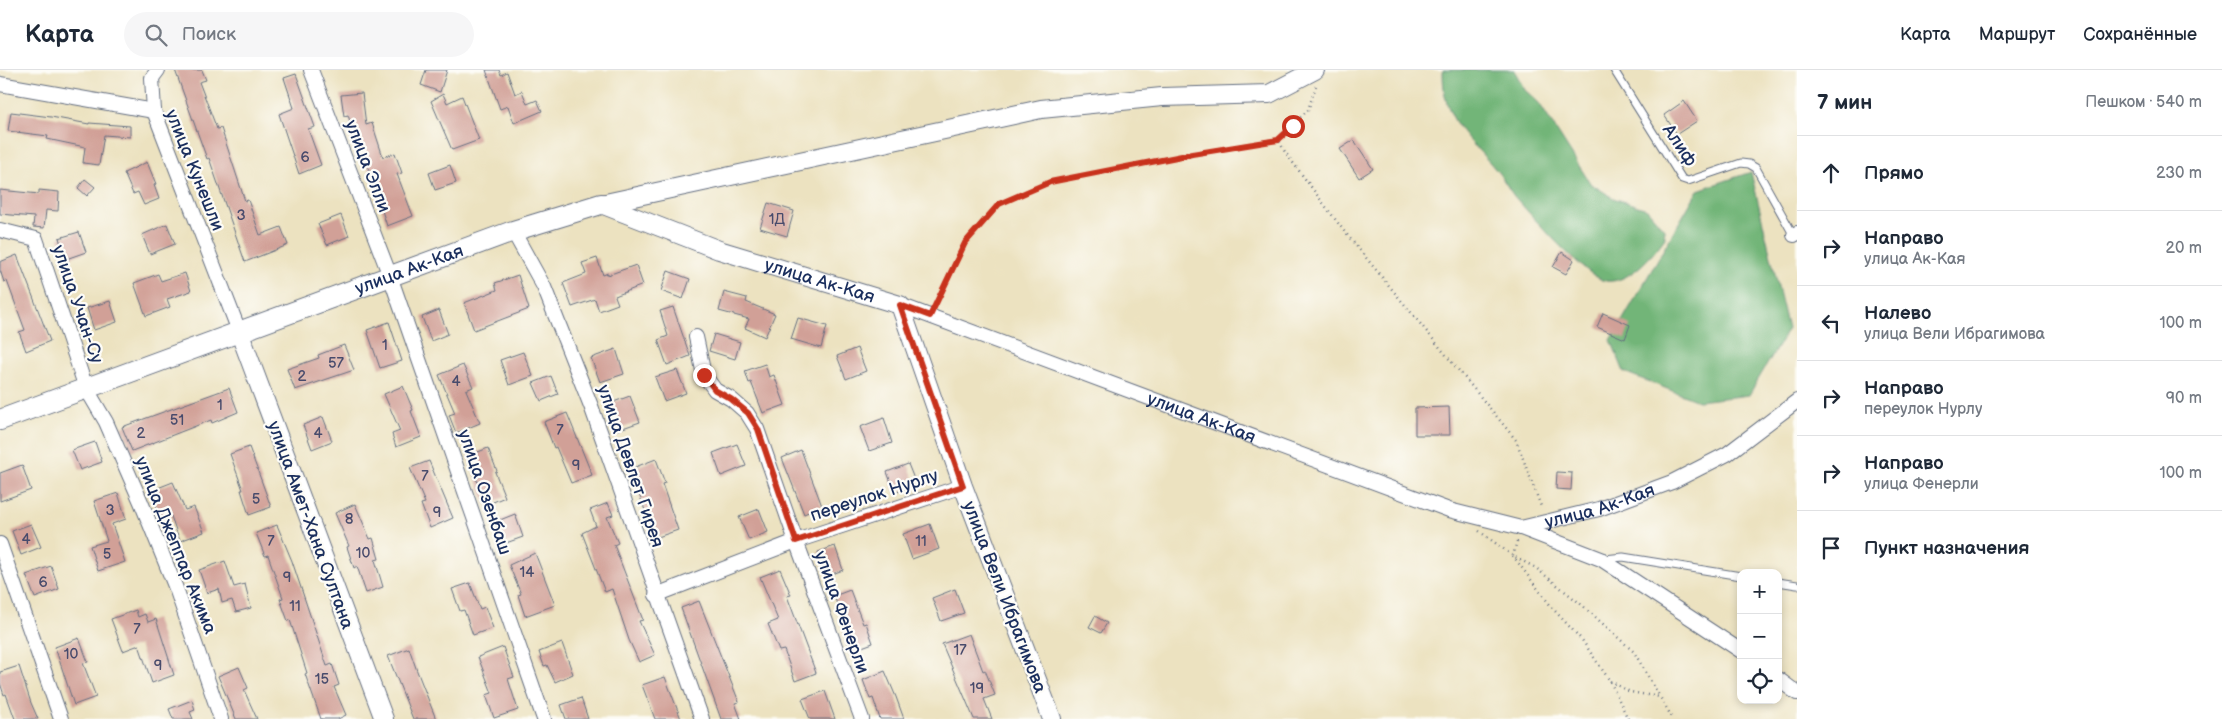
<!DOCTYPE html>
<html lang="ru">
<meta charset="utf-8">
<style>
body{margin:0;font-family:"Balsamiq Sans",sans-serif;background:#f6f6f7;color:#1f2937}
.controls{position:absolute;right:15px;bottom:15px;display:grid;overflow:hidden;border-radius:10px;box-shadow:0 2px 8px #0003}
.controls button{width:45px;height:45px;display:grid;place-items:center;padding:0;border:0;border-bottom:1px solid #e0e1e3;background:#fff;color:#1f2937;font:25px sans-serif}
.stop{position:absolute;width:15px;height:15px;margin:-11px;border:4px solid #c8321e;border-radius:50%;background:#fff}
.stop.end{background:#c8321e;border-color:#fff;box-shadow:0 1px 5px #0008}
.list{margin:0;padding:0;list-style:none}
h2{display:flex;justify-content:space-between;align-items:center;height:65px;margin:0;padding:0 20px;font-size:21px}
h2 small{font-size:16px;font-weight:400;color:#747a83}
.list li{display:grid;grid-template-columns:32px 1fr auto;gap:15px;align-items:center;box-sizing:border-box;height:75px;padding:0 20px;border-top:1px solid #e0e1e3}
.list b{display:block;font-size:19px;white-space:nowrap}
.list p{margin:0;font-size:16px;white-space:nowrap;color:#747a83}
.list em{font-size:16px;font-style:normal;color:#747a83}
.icon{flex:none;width:28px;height:28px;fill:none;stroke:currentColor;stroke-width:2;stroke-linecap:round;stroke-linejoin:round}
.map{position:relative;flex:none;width:1797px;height:649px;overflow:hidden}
header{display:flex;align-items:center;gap:30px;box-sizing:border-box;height:70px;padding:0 25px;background:#fff;border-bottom:1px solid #e0e1e3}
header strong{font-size:24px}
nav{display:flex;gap:28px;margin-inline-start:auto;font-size:18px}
.search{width:350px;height:45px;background:#f6f6f7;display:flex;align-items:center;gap:12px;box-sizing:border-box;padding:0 18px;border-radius:28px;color:#747a83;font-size:19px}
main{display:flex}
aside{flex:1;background:#fff}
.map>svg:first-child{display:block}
.forest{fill:#72b578;stroke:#46726b}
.building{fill:#d1a097}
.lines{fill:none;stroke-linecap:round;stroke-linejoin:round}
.service-casing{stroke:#646e80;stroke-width:9}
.minor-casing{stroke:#646e80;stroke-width:16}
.tertiary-casing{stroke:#646e80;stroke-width:20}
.secondary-casing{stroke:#646e80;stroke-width:22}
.path{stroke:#646e80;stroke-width:2.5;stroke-dasharray:1 4;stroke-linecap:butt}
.service{stroke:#fff;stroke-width:7}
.minor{stroke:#fff;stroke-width:14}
.tertiary{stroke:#fff;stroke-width:18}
.secondary{stroke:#fff;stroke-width:20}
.route{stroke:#c8321e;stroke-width:6}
.labels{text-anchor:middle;stroke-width:4.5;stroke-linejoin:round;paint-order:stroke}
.number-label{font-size:15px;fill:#484b6c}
.street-label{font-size:18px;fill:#1b2f5e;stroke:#fdfcf7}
</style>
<header>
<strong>Карта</strong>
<div class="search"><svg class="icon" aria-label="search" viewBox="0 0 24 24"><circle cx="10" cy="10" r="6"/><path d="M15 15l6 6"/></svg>Поиск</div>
<nav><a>Карта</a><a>Маршрут</a><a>Сохранённые</a></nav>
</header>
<main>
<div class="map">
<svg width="1797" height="649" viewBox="0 0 1797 649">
<rect width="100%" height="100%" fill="#fdfcf7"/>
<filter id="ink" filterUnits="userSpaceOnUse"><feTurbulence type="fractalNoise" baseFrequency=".02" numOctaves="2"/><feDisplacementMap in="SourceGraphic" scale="10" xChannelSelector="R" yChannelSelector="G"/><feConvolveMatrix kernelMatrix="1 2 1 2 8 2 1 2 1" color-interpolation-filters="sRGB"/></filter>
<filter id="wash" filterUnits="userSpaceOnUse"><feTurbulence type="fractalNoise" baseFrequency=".0096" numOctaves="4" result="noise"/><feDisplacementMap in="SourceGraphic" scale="20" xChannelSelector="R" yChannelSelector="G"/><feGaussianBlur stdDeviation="1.12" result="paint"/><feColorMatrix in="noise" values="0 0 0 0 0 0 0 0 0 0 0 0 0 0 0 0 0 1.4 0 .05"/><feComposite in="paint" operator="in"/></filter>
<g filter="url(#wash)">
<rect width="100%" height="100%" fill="#ece2c0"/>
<g class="forest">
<path d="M1443,0H1514L1525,20L1539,33L1590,113L1613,128L1647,139L1664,159L1665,168C1654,184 1629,214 1606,211C1586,208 1529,143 1514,126C1508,118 1503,108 1497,101C1483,84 1466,69 1455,51C1445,34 1443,20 1443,0Z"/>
<path d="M1751,102L1788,259L1749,325L1698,331L1624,302L1611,270L1698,120Z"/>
</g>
<g id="blocks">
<g class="building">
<path d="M175,0H202L206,10L199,12L217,59L221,58L245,131L248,130L260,165L281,157L288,175L245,192L209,88L207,89Z"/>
<path d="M426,0H447L440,22L421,15Z"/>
<path d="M486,0H499L501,5L507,2L515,24L522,21L527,34L537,30L542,41L514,53L508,36L500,39Z"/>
<path d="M296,4L315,57L308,59L321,95L299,104L279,44L294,38L284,8Z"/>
<path d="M362,23L366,55L372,53L383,87L395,83L402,103L397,104L413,146L387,156L363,82L360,83L348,45L344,46L341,25Z"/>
<path d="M443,24L447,33L462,26L479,70L452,80L431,31Z"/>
<path d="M1684,31L1697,51L1677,64L1664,45Z"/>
<path d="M11,42L51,47L89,54V53L130,56V67L104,65L99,95L83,93L85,77L47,69L48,66L8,61Z"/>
<path d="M1354,70L1373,99L1359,108L1340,79Z"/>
<path d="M147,92L156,114L154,115L159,129L144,135L138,122L133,124L124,103Z"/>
<path d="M450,95L456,113L435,120L429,103Z"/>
<path d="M85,109L95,117L87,126L78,118Z"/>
<path d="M0,120L39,124V120L59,122L58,141L46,140L44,158L33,157L34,147L0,144Z"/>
<path d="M768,133L794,141L787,166L760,158Z"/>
<path d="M341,145L349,166L327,175L318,154Z"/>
<path d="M167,154L175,174L150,184L142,165Z"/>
<path d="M79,162L86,182L66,189L59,168Z"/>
<path d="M1562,182L1574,190L1566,204L1553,197Z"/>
<path d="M17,185L50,271L26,281L19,262L25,260L7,211L4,212L0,200V192Z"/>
<path d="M597,188L603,205L608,203V205L636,195L643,215L615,226L618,234L599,241L595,229L572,237L563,213L586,204L582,193Z"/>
<path d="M668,201L690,209L683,229L661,221Z"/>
<path d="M185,203L191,221L167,229L170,237L146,246L134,213L158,204L161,211Z"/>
<path d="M518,205L529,239L474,260L464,233L497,220L495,213Z"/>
<path d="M724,222L747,228L746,232L775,244L765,267L745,258L749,249L719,241Z"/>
<path d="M110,231L117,252L94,260L87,238Z"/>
<path d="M673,237L690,286L667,295L658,270L668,266L660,241Z"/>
<path d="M439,240L448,264L431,271L422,247Z"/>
<path d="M1603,243L1630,255L1625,269L1597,257Z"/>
<path d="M798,248L827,256L821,278L791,269Z"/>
<path d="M389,252L402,291L380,298L367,260Z"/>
<path d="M714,264L740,272L735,289L709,281Z"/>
<path d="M344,275L354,300L295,320L287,299L319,288L318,285Z"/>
<path d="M857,278L866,301L846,309L837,286Z"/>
<path d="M616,279L624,304L600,312L591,288Z"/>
<path d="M523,282L533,306L509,315L500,290Z"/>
<path d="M765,294L769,307L774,305L785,335L763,343L751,312L749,313L745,301Z"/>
<path d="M463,295L473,317L466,320L480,353L456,363L449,345L455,343L439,305Z"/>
<path d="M677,300L686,323L664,331L655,307Z"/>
<path d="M551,306L558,324L541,331L533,313Z"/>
<path d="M403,316L413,340L411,341L421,367L396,377L392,364L400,361L384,324Z"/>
<path d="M229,318L238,342L212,353L211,350L132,381L122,357Z"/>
<path d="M630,326L640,352L617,360L608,334Z"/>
<path d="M1449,337L1450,365H1415V338Z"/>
<path d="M567,343L592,405L571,413L556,377L554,378L544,352Z"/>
<path d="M323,347L332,371L312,379L303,355Z"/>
<path d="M884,348L892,373L869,381L860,357Z"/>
<path d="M95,372L102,392L80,400L72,380Z"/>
<path d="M737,374L746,396L721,406L713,383Z"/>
<path d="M249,377L271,437L249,445L241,420H243L230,384Z"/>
<path d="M488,378L497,401L495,402L505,427L486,435L468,386Z"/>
<path d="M801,380L822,436L804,444L782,388Z"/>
<path d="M656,389L665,413L662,414L678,460L655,468L630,399Z"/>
<path d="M429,391L453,448L430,458L421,434L425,433L410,398Z"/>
<path d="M908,394L916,414L895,423L887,402Z"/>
<path d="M22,395L31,420L0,431V403Z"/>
<path d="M1557,402L1572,403L1571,420L1556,419Z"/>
<path d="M173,412L185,440L194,437L204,462L180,471L169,441L160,445L150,421Z"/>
<path d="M118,423L126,449L112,454L125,492L98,501L90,476L107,471L94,431Z"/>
<path d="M608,433L613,445L607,447L618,473L614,475L643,550L639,551L655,585L639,592L629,570L612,519L605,522L582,463L596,456L590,440Z"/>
<path d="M355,434L370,469L373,468L379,489L375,490L383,517L366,523L357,496L354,498L347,477L349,476L335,443Z"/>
<path d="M759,439L768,462L749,470L739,447Z"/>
<path d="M515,444L523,467L503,474L495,452Z"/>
<path d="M31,454L41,477L21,485L12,461Z"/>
<path d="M930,454L939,479L912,489L903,464Z"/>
<path d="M277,455L292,491L327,596L332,594L339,615L334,617L346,645L338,649H321L305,604L307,603L290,550L288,551L280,529L283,528L268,485L265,486L256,463Z"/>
<path d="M835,476L843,500L827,506L818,482Z"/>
<path d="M535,483L555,535L525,546L518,525L521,524L509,495Z"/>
<path d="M225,491L234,517L245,514L251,538L236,542L232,530L222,533L219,519L207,523L199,500Z"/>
<path d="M51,496L59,519L35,528L26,505Z"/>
<path d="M780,499L791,525L787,526L816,603L795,611L784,580L779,581L768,554L778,550L760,507Z"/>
<path d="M470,513L480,539L485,537L493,558L473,565L464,540L460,541L452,519Z"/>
<path d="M955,519L964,543L941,551L932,528Z"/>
<path d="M850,520L863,554L866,553L873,573L851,581L844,561L847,560L834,526Z"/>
<path d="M699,531L739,632L735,633L741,649H721L681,538Z"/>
<path d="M136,540L138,547L145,544L148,552L156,549L174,605L152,613L139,575L123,581L111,549Z"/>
<path d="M1095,546L1107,553L1101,563L1089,557Z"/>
<path d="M969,564L983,601L985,600L995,625L984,629L992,649H974L942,574Z"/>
<path d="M79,568L88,592L83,593L96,627L74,635L55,577Z"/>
<path d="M562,573L573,604L555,612L547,595L544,596L539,582Z"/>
<path d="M503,577L514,607L508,609L518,640L494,648L486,625L492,623L478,587Z"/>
<path d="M409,578L417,601L436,649H413L388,586Z"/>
<path d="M19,596L31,633L38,649H15L6,624L4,625L0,613V602Z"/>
<path d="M239,597L248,618L244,620L257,649H236L218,606Z"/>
<path d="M885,601L896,627L904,649H880L873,628L870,629L863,610Z"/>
<path d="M665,607L681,649H655L642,615Z"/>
<path d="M825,621L835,649H810L802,629Z"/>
<path d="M581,628L588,649H566L561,635Z"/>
<path d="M192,630L195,640L190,642L193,649H173L169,639Z"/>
</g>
</g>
</g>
<g filter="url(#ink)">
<use href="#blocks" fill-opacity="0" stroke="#646e80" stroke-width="1"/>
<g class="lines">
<g class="service-casing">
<g id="service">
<path d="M1614,0L1682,109L1688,111L1741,93L1749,94L1756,98L1794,166"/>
<path d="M1605,489L1623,487L1741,506"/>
<path d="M1778,512L1797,515"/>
</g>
</g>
<g class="minor-casing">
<g id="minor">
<path d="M311,0L390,206L544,649"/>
<path d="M0,14L154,41L239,261"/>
<path d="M154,41L152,8L158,0"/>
<path d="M0,160L36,169L86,318L106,352L141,432L177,521L221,649"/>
<path d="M513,161L544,217L591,336L702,649"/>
<path d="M1794,165L1797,163"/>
<path id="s1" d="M900,235L1449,440L1521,458L1599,439L1672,412L1727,384L1797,331"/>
<path d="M696,267L704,305L715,320L731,329L747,343L757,359L796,471L862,649"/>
<path d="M1521,458L1601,489L1741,581"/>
<path d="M0,474L61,649"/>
<path d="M656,525L796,471L963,416"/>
<path d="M1778,609L1797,623"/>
</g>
</g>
<g class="tertiary-casing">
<g id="tertiary">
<path id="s2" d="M601,134L719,180L900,235L963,416L1052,649"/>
<path d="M601,134L1041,39L1162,27L1269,24L1315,0"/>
<path d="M239,261L384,649"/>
</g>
</g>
<g class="secondary-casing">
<g id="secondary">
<path id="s3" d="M0,350L513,161L601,134"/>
</g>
</g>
<g class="path">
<path d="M1316,16L1308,40L1278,69L1285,82L1344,161L1516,370L1542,439"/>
<path d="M935,236L965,173L999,134L1050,112L1192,84L1278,69"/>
<path d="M1479,461L1513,486L1536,498L1582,535L1634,582L1660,627"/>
<path d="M1517,471L1513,486L1554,540L1582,570L1610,611L1628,649"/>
<path d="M1610,611L1630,622L1660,627L1673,649"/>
</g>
<use href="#service" class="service"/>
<use href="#minor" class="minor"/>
<use href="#tertiary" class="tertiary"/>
<use href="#secondary" class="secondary"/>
</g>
</g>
<g class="lines" filter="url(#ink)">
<path class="route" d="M704,305L715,320L731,329L748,343L758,359L796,471L963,416L900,235L930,246L965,173L999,134L1050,112L1192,84L1278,70L1293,56"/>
</g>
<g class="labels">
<g class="number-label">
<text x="305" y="92">6</text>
<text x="241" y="150">3</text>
<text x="777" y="154">1Д</text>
<text x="385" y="280">1</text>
<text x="336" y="298">57</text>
<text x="302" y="311">2</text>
<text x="456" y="316">4</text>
<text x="220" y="340">1</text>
<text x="177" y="355">51</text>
<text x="560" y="365">7</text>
<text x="141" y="368">2</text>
<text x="318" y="368">4</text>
<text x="576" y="400">9</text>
<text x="425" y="411">7</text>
<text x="256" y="434">5</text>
<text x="110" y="445">3</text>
<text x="437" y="447">9</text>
<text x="349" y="454">8</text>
<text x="26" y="474">4</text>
<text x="271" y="476">7</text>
<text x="921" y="476">11</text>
<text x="363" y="488">10</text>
<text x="107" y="489">5</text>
<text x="527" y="507">14</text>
<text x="287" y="512">9</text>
<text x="43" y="517">6</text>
<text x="295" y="541">11</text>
<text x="137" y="564">7</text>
<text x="960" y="585">17</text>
<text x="71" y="589">10</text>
<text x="158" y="600">9</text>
<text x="322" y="614">15</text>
<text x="977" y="623">19</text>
</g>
<g class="street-label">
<text transform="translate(1680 75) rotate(56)" y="6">Алиф</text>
<text transform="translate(368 96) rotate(69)" y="6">улица Элли</text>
<text transform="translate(195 100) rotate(68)" y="6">улица Кунешли</text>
<text dy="6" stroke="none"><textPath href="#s3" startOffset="436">улица Ак-Кая</textPath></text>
<text dy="6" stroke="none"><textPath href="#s2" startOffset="232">улица Ак-Кая</textPath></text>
<text transform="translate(78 234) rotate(71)" y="6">улица Учан-Су</text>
<text dy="6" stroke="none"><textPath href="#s1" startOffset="322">улица Ак-Кая</textPath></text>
<text transform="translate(631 396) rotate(71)" y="6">улица Девлет Гирея</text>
<text transform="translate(485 422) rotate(71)" y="6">улица Озенбаш</text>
<text transform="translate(874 425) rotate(-18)" y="6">переулок Нурлу</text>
<text dy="6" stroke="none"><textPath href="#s1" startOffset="742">улица Ак-Кая</textPath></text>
<text transform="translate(311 455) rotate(70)" y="6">улица Амет-Хана Султана</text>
<text transform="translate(176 475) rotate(68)" y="6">улица Джеппар Акима</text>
<text transform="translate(1005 527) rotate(69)" y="6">улица Вели Ибрагимова</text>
<text transform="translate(842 542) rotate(70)" y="6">улица Фенерли</text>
</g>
</g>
</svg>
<div class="controls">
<button>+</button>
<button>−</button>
<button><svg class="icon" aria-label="locate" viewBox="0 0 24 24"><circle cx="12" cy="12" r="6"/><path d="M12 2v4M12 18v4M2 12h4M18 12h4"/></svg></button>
</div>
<div class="stop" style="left:1293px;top:56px"></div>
<div class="stop end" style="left:704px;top:305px"></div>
</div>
<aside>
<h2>7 мин<small>Пешком · 540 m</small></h2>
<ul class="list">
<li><svg class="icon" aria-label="ahead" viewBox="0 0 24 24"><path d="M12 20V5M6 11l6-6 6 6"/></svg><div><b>Прямо</b></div><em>230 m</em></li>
<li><svg class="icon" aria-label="right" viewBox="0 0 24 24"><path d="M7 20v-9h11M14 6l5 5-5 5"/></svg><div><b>Направо</b><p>улица Ак-Кая</p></div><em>20 m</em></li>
<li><svg class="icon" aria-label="left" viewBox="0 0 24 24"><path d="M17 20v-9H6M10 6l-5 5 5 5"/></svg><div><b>Налево</b><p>улица Вели Ибрагимова</p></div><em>100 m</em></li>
<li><svg class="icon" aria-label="right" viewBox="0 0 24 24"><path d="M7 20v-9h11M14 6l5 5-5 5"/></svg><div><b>Направо</b><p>переулок Нурлу</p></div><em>90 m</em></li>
<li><svg class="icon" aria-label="right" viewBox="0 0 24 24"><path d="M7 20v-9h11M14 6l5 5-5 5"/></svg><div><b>Направо</b><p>улица Фенерли</p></div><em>100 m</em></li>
<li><svg class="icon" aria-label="arrive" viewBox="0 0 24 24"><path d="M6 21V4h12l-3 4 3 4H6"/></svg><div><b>Пункт назначения</b></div></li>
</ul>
</aside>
</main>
